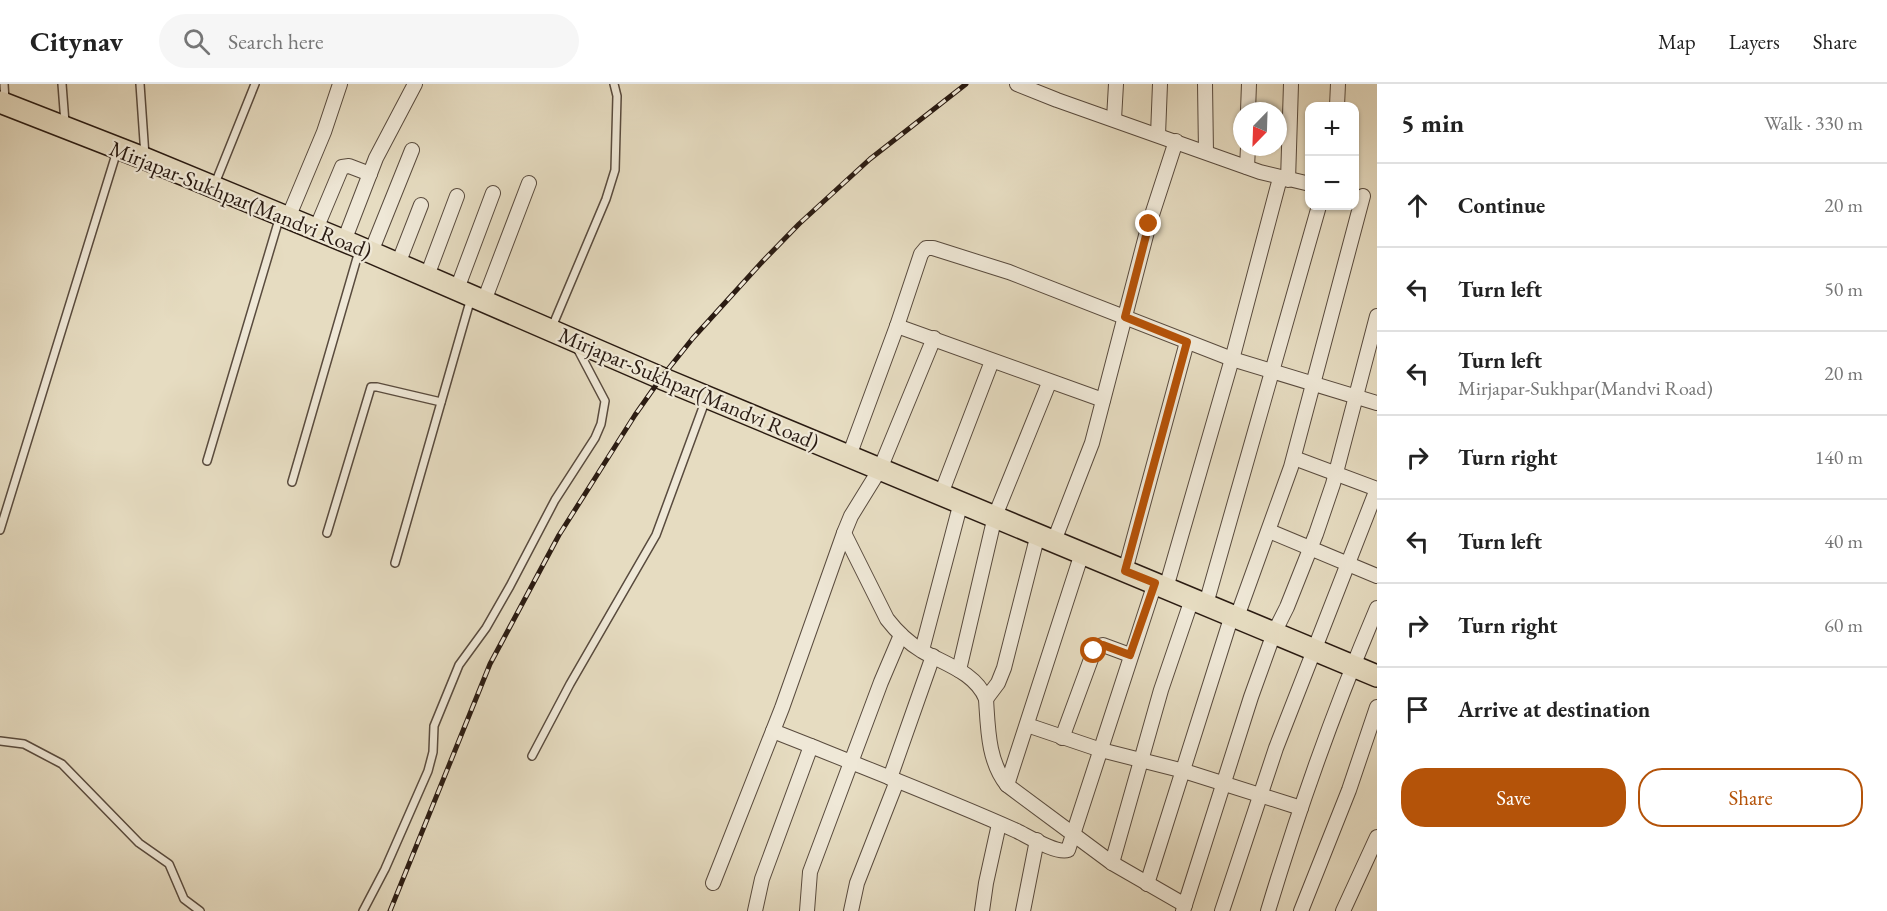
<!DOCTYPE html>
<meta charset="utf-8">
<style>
body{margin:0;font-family:"EB Garamond",serif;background:#f6f6f6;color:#222}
.controls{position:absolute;right:18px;top:18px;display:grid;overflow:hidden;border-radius:12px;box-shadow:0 2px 4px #0004}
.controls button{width:54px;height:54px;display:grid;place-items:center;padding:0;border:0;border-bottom:2px solid #e0e0e0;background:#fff;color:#222;font:30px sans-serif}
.compass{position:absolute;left:1233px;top:18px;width:54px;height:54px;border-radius:50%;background:#fff;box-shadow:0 2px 4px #0004;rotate:203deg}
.stop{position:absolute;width:18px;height:18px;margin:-14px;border:4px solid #b45309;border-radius:50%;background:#fff}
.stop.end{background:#b45309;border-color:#fff;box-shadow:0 2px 6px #0008}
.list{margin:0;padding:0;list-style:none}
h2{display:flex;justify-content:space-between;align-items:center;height:78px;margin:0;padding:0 24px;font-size:26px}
h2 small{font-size:20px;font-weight:400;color:#767676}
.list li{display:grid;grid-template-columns:39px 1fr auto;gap:18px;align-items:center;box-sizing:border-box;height:84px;padding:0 24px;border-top:2px solid #e0e0e0}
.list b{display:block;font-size:22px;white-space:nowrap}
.list p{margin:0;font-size:20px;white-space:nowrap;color:#767676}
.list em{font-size:20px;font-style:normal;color:#767676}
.actions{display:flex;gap:12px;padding:18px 24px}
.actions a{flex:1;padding:14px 0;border:2px solid #b45309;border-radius:24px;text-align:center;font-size:21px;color:#b45309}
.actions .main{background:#b45309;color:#fff}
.icon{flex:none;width:33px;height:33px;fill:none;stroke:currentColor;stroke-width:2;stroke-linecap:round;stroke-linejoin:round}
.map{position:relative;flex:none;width:1377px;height:827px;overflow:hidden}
header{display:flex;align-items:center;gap:36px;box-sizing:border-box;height:84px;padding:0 30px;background:#fff;border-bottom:2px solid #e0e0e0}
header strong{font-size:28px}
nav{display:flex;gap:33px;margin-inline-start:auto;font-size:21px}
.search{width:420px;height:54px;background:#f6f6f6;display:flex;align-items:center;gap:15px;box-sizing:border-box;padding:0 21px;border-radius:33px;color:#767676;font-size:22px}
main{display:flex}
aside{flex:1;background:#fff}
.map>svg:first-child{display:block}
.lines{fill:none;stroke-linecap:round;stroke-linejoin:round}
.service-casing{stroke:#594b3e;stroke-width:10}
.minor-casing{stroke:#594b3e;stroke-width:16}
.primary-casing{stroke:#2a1b12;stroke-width:24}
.service{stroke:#efe8d7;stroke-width:7}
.minor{stroke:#efe8d7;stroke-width:14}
.primary{stroke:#e6dcc1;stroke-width:21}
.rail-casing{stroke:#2a1b12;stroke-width:5}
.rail{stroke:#efe8d7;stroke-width:3;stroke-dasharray:9;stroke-linecap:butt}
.route{stroke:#b45309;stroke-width:8}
.labels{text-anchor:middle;stroke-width:4.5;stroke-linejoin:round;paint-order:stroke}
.street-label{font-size:22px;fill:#2a1b12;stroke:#efe8d7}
</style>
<header>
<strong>Citynav</strong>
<div class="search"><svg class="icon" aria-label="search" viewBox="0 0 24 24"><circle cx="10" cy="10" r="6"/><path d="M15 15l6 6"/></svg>Search here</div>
<nav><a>Map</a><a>Layers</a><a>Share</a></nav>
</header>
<main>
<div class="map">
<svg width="1377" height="827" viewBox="0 0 1377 827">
<rect width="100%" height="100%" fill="#e6dcc1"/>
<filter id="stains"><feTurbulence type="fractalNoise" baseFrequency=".00333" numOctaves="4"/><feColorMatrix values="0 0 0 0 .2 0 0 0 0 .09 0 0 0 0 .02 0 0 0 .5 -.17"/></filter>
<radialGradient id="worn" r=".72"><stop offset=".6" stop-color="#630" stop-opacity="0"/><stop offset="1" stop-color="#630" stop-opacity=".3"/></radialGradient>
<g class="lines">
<g class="service-casing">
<g id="service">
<path d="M4,0L5,17"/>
<path d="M62,0L65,39"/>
<path d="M140,0L145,72"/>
<path d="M214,102L255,0"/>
<path d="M552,243L606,115L615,86L617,12L614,0"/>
<path d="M207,377L280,132"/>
<path d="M292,398L359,167"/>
<path d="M0,446L117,67"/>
<path d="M327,449L371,303H377L441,318"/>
<path d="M395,479L471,214"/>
<path d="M0,657L24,660L62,680L139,759L169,780L184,815L200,827"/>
<path d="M532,672L570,600L656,451L706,315"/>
<path d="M363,827L385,785L428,687L433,668L434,642L459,581L486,544L510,502L555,416L595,354L601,340L605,317L576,262"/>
</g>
</g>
<g class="minor-casing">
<g id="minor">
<path d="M1017,0L1057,16L1260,88L1310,100"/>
<path d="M1205,0L1206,68"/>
<path d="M1337,22L1338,0"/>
<path d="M1248,27L1249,0"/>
<path d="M1114,35L1116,0"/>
<path d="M1158,51L1160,0"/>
<path d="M1247,83L1248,63"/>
<path d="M1288,96L1291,0"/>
<path d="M288,134L324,48L340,0"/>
<path d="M316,145L342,83L349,82L370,90"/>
<path d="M344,157L376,74L415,0"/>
<path d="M371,168L412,66"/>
<path d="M398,180L421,121"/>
<path d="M427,192L457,112"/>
<path d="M457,205L493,109"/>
<path d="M484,217L529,99"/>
<path d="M897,242L1103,316"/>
<path d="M849,372L897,242L921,170L926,164H933L1009,188L1232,275L1377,319"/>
<path d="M1294,374L1377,405"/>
<path d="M941,410L992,277"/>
<path d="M1269,447L1377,492"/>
<path d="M844,449L887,535C897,548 909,559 922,567C945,580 976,589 986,615C988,645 988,677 1007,701L1112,779L1185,821"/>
<path d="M1054,457L1092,359L1149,140L1176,57"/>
<path d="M1125,487L1187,258"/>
<path d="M1166,504L1234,268L1280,94"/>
<path d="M1206,520L1319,122"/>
<path d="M1237,533L1291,383L1363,112"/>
<path d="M922,566L961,418"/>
<path d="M959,586L995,432L1049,299"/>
<path d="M986,615L998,599L1004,584L1038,450"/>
<path d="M1027,641L1101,666L1184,687L1301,724"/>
<path d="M773,647L811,662"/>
<path d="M1062,654L1094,567L1099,562L1103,561L1130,571"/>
<path d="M890,694L933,572"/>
<path d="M1007,701L1082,469"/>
<path d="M1112,779L1161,606L1192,515"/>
<path d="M713,799L782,624L844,449L851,432L880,385L934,254"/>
<path d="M1147,800L1232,531"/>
<path d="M755,827L762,795L811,662C880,690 950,717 1017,747C1029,753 1057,770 1068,766L1155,499"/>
<path d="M807,827L810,788L881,598L901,551"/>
<path d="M851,827L857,799L897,697"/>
<path d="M982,827L986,799L999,740"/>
<path d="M1023,827L1037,756"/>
<path d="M1183,827L1251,613L1274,549L1287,523L1316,450L1333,400L1377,232"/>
<path d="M1222,827L1276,664L1377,405"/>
<path d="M1268,827C1299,724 1335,623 1377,524"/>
<path d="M1301,827L1349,706L1377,623"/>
<path d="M1343,827L1377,753"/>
</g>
</g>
<g class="primary-casing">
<path id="primary" d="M0,18L146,75L354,161L661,294L1377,592"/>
</g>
<use href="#service" class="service"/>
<use href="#minor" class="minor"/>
<use href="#primary" class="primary"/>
<g class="rail-casing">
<path id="rail" d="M390,827L490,580L559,451L635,331L661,294L693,254L763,177L799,140L870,75L966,0"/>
</g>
<use href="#rail" class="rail"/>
</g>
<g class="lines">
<path class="route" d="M1094,567L1099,562L1103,561L1130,571L1155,499L1125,487L1187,258L1125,233L1149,140"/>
</g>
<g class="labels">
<g class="street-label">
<text transform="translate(241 115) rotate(22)" y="8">Mirjapar-Sukhpar(Mandvi Road)</text>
<text transform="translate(689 304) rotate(23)" y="8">Mirjapar-Sukhpar(Mandvi Road)</text>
</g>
</g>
<rect width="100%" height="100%" filter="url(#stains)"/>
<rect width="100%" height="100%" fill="url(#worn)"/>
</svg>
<div class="controls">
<button>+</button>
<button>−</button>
</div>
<svg class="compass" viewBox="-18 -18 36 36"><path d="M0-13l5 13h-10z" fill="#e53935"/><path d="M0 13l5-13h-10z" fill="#767676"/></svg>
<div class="stop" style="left:1094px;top:567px"></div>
<div class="stop end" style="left:1149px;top:140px"></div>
</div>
<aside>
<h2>5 min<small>Walk · 330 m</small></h2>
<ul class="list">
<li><svg class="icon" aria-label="ahead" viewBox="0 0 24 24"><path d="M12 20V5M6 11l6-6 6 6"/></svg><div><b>Continue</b></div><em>20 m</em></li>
<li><svg class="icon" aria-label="left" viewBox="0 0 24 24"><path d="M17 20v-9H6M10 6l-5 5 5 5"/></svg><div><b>Turn left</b></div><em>50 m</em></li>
<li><svg class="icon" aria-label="left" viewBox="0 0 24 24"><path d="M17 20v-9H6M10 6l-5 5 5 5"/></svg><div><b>Turn left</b><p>Mirjapar-Sukhpar(Mandvi Road)</p></div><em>20 m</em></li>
<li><svg class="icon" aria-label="right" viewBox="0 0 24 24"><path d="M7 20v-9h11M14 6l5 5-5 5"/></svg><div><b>Turn right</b></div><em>140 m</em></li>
<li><svg class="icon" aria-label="left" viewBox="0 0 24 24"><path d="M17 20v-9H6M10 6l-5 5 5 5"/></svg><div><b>Turn left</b></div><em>40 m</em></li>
<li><svg class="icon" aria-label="right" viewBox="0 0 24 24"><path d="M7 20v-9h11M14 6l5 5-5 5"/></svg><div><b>Turn right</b></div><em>60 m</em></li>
<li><svg class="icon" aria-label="arrive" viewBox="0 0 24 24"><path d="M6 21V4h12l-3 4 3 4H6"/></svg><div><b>Arrive at destination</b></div></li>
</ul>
<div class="actions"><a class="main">Save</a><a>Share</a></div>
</aside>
</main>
